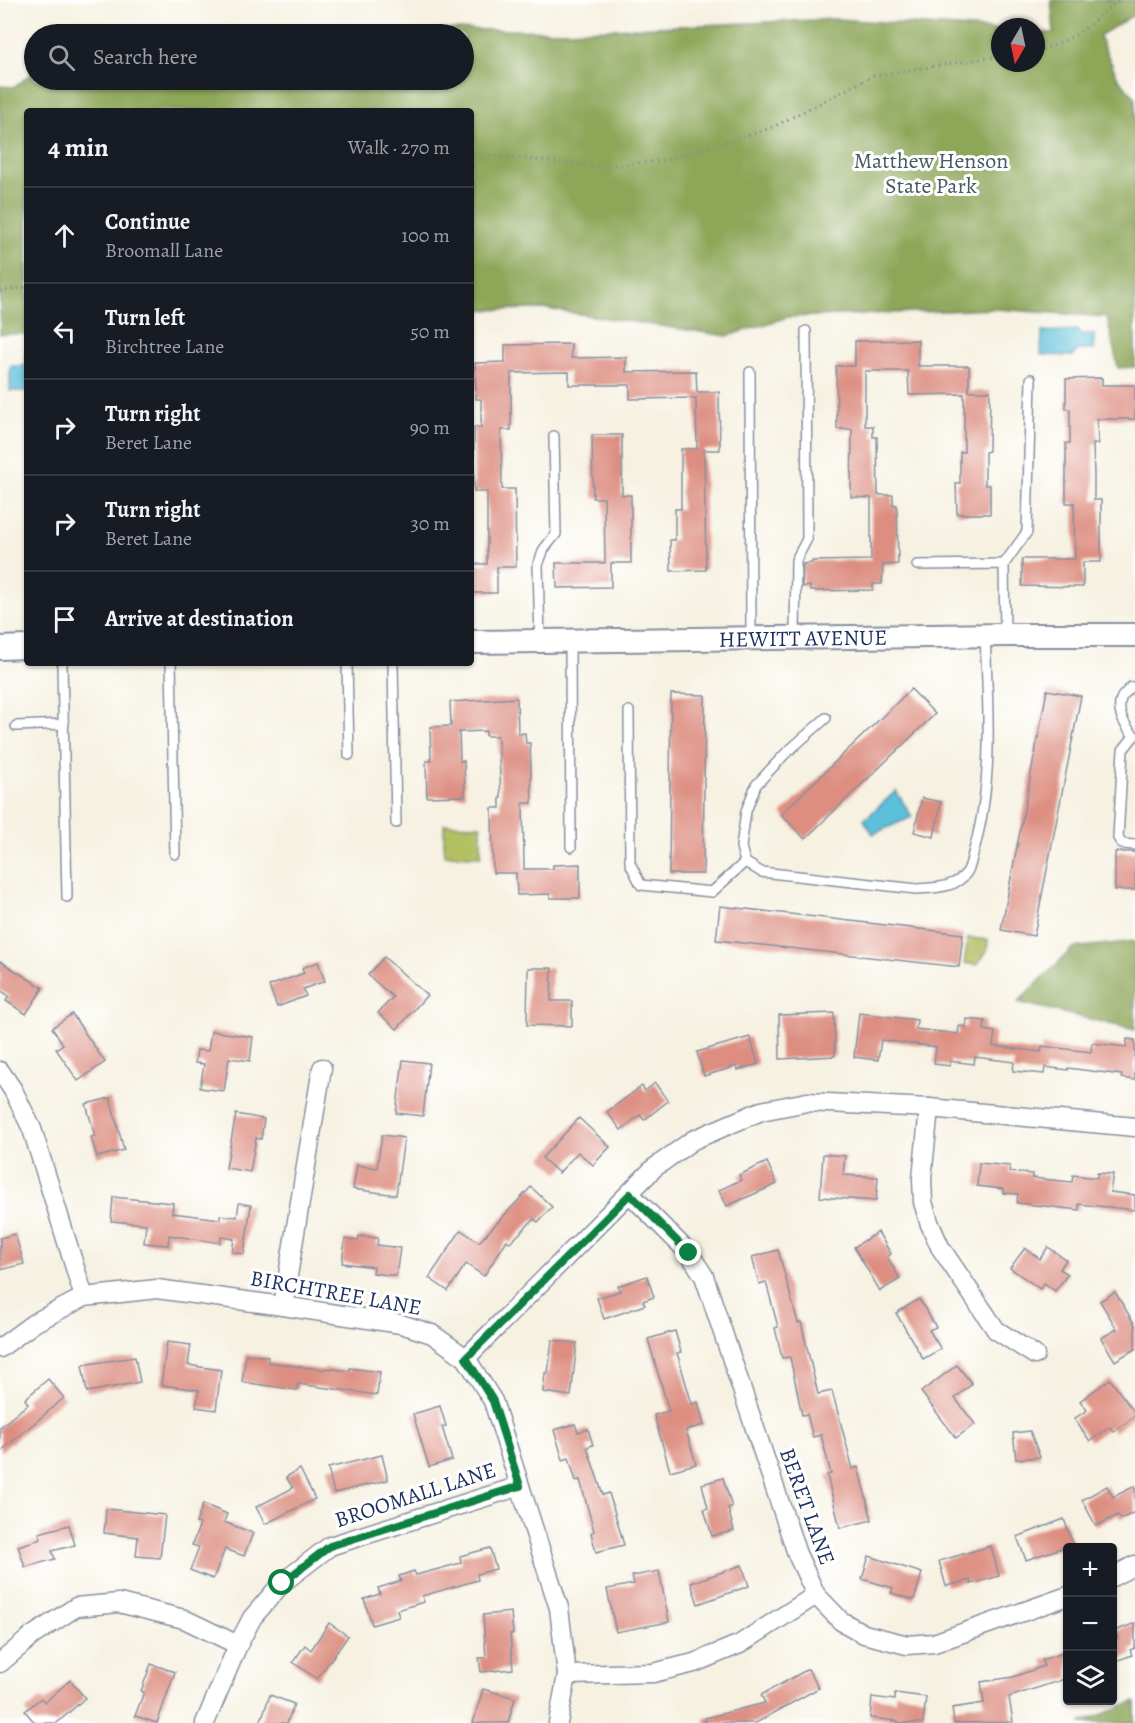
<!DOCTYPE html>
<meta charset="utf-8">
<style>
body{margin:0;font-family:Alegreya,serif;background:#20242c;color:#f1f3f6}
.controls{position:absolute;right:18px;bottom:18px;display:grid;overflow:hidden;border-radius:6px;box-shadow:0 2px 4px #0004}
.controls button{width:54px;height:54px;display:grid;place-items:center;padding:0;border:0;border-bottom:2px solid #363941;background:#171b24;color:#f1f3f6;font:30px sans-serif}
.compass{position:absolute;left:991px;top:18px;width:54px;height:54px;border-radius:50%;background:#171b24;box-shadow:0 2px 4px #0004;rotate:189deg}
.stop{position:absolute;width:18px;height:18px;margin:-14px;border:4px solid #0b8043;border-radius:50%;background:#fff}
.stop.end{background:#0b8043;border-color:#fff;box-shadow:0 2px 6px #0008}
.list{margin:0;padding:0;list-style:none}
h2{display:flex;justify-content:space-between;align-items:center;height:78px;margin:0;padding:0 24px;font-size:26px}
h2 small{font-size:20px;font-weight:400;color:#9ea1a6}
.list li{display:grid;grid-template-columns:39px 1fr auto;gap:18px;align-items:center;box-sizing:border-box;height:96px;padding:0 24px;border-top:2px solid #363941}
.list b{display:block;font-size:22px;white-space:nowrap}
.list p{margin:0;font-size:20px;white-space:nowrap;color:#9ea1a6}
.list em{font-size:20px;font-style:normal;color:#9ea1a6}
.icon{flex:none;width:33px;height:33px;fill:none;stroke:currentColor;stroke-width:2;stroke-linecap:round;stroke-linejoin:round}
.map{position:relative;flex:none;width:1135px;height:1723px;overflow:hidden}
.search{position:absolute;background:#171b24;box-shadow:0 2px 4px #0004;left:24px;top:24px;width:450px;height:66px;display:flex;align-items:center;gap:15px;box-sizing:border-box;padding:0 21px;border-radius:33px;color:#9ea1a6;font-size:22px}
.panel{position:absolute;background:#171b24;box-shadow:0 2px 4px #0004;left:24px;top:108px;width:450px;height:558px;border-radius:6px}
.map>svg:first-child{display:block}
.green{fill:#b2c063;stroke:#667860;stroke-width:1.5}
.forest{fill:#8da659;stroke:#546a5c;stroke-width:1.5}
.water{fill:#5cc0da;stroke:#3c789c;stroke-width:1.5}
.building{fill:#dd8e81}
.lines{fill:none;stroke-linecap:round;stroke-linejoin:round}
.service-casing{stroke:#8890a0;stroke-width:12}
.minor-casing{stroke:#8890a0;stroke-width:21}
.tertiary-casing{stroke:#8890a0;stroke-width:26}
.path{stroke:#8890a0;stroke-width:3;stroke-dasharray:1.5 4.5;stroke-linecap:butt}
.service{stroke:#fff;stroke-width:9}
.minor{stroke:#fff;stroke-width:18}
.tertiary{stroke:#fff;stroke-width:22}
.route{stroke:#0b8043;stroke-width:8}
.labels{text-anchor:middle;stroke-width:6;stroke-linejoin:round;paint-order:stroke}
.park-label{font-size:22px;fill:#485a60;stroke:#fff}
.street-label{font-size:22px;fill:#1b2f5e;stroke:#fff}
</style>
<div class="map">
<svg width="1135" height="1723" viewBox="0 0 1135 1723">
<rect width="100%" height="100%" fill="#fff"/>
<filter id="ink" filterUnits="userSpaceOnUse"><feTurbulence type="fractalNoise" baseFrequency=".0167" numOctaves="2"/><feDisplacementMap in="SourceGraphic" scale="12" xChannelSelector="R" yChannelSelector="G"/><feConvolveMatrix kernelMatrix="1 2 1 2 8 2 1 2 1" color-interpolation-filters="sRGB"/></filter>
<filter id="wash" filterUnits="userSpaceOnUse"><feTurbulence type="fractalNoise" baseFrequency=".008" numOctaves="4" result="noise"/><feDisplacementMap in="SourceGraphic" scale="24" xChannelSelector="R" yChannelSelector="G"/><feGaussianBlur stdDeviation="1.35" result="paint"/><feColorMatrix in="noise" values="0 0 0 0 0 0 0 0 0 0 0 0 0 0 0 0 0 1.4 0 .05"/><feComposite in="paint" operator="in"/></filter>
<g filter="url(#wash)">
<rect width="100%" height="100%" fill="#f6f1e1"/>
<g class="green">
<path d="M444,824L481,825V856L444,855Z"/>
<path d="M968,938L988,940L987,951L977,965L964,963Z"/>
</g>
<g class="forest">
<path d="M1051,0H1135V14L1099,36L1118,78L1135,97V367L1118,368L1107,317L995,309L788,317L727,336L546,309L471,310V111H27V334H0V86L15,87L34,71V80H464V34H434L440,29L565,31L837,19L1000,30V63H1036V32L1054,33Z"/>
<path d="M1135,941V1030L1018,1002L1073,948Z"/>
<path d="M1135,1701V1723H1081Z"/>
</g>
<g class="water">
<path d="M1079,330L1081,334H1094V350H1078L1073,356L1041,355L1042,332Z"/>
<path d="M26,347L27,391H10V366H26Z"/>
<path d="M896,791L912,817L873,834L864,820Z"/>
</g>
<g id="blocks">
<g class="building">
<path d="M918,340V366H969V391H990L989,451L985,452V485H990V514H957L956,483H960V452H964V394L909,395L908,371H865V426H873V437H877L878,495H893V505H897L898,564L883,565L882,584H873V590L810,591V586L802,587L803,564L812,563V561L871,560V498L851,497L852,429H837L836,366H855V341Z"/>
<path d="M571,344V358L626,357V372L696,371L697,392H719L720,450H704L706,570L671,571L670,540H675V509H681V449H697L696,398L630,399V385H569V372L511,373V430H501L502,489H515L516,567H497V593H471V564H487V492H474V427H481V399H476L475,363L505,362V345Z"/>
<path d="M1102,378V385H1135V419H1097L1098,444H1093L1094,475V500H1101V562H1083V587L1022,586V559H1075L1074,503H1066V443H1070V409H1066V379Z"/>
<path d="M592,435H622V495H631V563H611V587L557,588L556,563H605L604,498H593Z"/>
<path d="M911,689L935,714L805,839L781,814Z"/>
<path d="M1047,690L1081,696L1034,936L1001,930Z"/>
<path d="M671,694L705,695L703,874H669Z"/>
<path d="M517,698L518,734L525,733L526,743H530L532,803H523L524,869H553V865L580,864V898H550V894L517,895L516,873H493L492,808H500V798H501L498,736H486V731L459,732L460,761H464L465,796L427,797L426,761H431L430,727L451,726L450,702Z"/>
<path d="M922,798L941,802L934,837L914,832Z"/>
<rect x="1115" y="852" width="20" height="38"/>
<path d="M720,906L963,934L959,967L716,940Z"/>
<path d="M384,957L427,995L397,1029L378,1013L393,997L368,975Z"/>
<path d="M0,961L43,988L26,1014L6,1001L9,996L0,990Z"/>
<path d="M318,962L325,981L303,989L306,996L277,1007L269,986L304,973L302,968Z"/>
<path d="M528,968H552L551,1001H572V1026L527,1025Z"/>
<path d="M834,1013L835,1056L780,1059L779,1015Z"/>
<path d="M859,1013L917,1020L916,1029L958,1034L959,1026L966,1027L967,1019L985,1021L984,1030L995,1032L993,1046L1041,1052L1042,1046L1091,1052L1092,1043L1126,1047L1127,1039L1135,1040V1080L1121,1078L1122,1075L1068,1068V1070L1045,1067L1044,1074L1013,1071L1014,1062L975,1057L974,1064L950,1061V1066L934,1064L936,1047L881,1040L878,1060L854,1057Z"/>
<path d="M72,1014L105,1062L78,1081L56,1049L63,1044L52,1028Z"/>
<path d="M211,1031L253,1037L250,1061L229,1058L224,1091L200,1088L204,1064L195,1063L197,1050L208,1051Z"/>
<path d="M750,1037L758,1064L738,1070L737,1066L704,1076L697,1052Z"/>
<path d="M403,1060L429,1063L423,1116L396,1113Z"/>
<path d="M655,1083L668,1101L644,1120L640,1115L621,1130L607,1112L642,1086L645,1091Z"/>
<path d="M110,1098L124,1150L97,1157L91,1137L95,1136L86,1104Z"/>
<path d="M236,1114L264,1119L261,1139L256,1138L250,1172L226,1168Z"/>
<path d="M579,1118L610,1147L593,1165L578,1152L559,1173L542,1158Z"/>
<path d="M382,1135L404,1138L396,1195L353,1189L357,1165L377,1168Z"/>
<path d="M823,1154L845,1156L843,1175L878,1177L876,1201L820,1197Z"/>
<path d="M767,1162L777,1184L727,1206L719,1190L741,1180L739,1175Z"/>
<path d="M979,1163L1010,1166L1009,1172L1032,1174V1178L1072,1182L1073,1175L1097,1178V1173L1113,1174L1110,1192L1135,1195V1210L1079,1204V1210L1017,1203L1018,1194L1003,1193V1189L977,1186Z"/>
<path d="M531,1187L552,1207L538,1222L534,1219L510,1243L507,1240L484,1276L466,1264L448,1291L429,1278L461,1230L479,1242Z"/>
<path d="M113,1197L173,1203L172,1213L220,1219V1215L237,1217L239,1203L251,1205L244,1254L232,1252L234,1239L221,1237L220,1243L169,1235L168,1245L144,1243L146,1224L111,1221Z"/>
<path d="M878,1232L891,1254L887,1257L900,1279L880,1291L854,1247Z"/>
<path d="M15,1234L24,1264L0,1270V1238Z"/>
<path d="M359,1236L378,1238L377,1245L400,1248L396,1276L373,1273L374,1267L342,1263L345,1239L358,1241Z"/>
<path d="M1048,1247L1066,1260L1060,1269L1068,1274L1055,1291L1044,1283L1040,1289L1010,1268L1025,1248L1040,1259Z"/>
<path d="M778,1250L798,1323L801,1322L818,1394L832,1391L853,1469L858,1467L872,1520L840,1528L827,1475L831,1474L821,1435L813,1437L807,1414L802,1415L790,1357L782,1358L775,1328L778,1327L766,1282L759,1284L752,1257Z"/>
<path d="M647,1276L654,1297L643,1301L645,1305L604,1319L597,1298L620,1291L618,1286Z"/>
<path d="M1115,1292L1135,1325V1349L1115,1361L1101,1338L1117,1329L1100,1301Z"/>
<path d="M919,1299L936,1327L929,1330L941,1349L923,1359L896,1313Z"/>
<path d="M675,1331L681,1352L677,1353L692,1404L698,1402L704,1425L686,1430L696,1464L670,1471L654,1415L669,1411L648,1339Z"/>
<path d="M552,1340L577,1343L571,1396L543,1392L545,1373H548Z"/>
<path d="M167,1342L191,1345L188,1365L221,1370L216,1410L196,1407L199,1390L161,1385Z"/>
<path d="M246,1354L268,1357V1362L324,1370L325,1368L350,1371V1368L380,1372L377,1395L298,1384L297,1390L242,1382Z"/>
<path d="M135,1357L140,1382L87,1392L82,1365Z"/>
<path d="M957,1365L972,1384L955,1398L975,1424L956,1438L921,1392Z"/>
<path d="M48,1379L64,1398L0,1452V1427L28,1404L25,1399Z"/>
<path d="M1110,1379L1135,1413V1416L1114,1432L1110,1427L1090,1441L1074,1419L1087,1410L1080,1401Z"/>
<path d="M440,1406L446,1426L442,1427L452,1460L429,1467L413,1414Z"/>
<path d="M575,1424L578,1432L588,1429L593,1445L587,1447L603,1495L609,1493L624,1545L596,1552L591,1533L594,1531L580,1480L576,1481L569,1458L563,1460L554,1430Z"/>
<path d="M1030,1431L1040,1457L1016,1459L1013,1433Z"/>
<path d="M382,1455L388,1480L334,1493L328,1468Z"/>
<path d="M300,1469L315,1499L265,1524L256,1507L293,1488L286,1477Z"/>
<path d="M723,1478L732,1507L728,1508L734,1531L712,1536L704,1509L708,1508L702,1484Z"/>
<path d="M1107,1486L1113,1497L1135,1486V1512L1121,1519L1118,1515L1096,1526L1082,1500Z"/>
<path d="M203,1504L227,1514L224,1522L253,1533L244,1556L225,1549L213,1579L190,1570L199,1547L192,1545L200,1524L196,1523Z"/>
<path d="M106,1509L165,1515L160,1558L136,1556L138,1537L104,1533Z"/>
<path d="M1064,1519L1073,1544L1026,1560L1017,1537Z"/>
<path d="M69,1525L75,1545L52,1551L55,1559L25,1567L18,1546L41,1539L39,1533Z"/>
<path d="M991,1546L999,1576L971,1584L970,1580L946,1586L939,1561Z"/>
<path d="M490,1548L496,1569L477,1574L478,1580L422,1596L424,1602L397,1610L399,1617L372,1625L364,1599L380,1594L378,1588L401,1581L399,1576L414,1571L416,1575L461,1563L460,1556Z"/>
<path d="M869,1556L922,1573L914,1600L891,1593L893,1588L862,1579Z"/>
<path d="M742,1565L749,1586L698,1604L691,1583Z"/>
<path d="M659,1571L669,1622L616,1632L607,1589L634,1584L632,1576Z"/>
<path d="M511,1612L513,1634H510L513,1669L481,1672L479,1658H486L483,1615Z"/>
<path d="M329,1623L348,1636L317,1679L293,1662L305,1645L311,1650Z"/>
<path d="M1135,1623V1648L1130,1650L1132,1655L1113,1662V1640L1118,1638L1115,1631Z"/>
<path d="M1068,1651V1678L1009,1697L1013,1722L954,1723L952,1708L984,1703L981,1682L1013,1677L1044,1666L1042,1660Z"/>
<path d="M151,1664L175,1672L157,1723L135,1716L144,1692L141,1691Z"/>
<path d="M808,1669L819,1688L756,1723H705V1718L765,1703L761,1695Z"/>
<path d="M70,1680L85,1698L57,1723H35L25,1711L41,1698L45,1702Z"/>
<path d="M483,1689L515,1698L508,1723H473Z"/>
<path d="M895,1693L926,1697L923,1723H898V1721L870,1718L872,1697L895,1700Z"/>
<path d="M270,1695L294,1704L287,1723H260Z"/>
</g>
</g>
</g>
<g filter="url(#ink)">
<use href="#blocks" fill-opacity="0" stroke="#8890a0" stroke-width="1.5"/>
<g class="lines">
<g class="service-casing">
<g id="service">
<path d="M750,372L751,638"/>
<path d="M1004,564L1027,532L1031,379"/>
<path d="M917,565L1004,564L1005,635"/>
<path d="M795,637L796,560L807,539L806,331"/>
<path d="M540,641L538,565L544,549L556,534L554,436"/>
<path d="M570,642L571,847"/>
<path d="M62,663L67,897"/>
<path d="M171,663L175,854"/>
<path d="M347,663L349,755"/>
<path d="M393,663L396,823"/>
<path d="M1135,687H1131C1128,691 1122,695 1121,699C1116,712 1126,728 1135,736"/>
<path d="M629,711L630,863L641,885L712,892L745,862"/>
<path d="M826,718L785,754L756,785L746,811L741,847L745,862L761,872L917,889C934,888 957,888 967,872C971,866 972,856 974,850C994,780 988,706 985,635"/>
<path d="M16,726L64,724"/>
<path d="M1134,736L1123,750L1118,838L1122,844L1135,845"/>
</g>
</g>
<g class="minor-casing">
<g id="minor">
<path d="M0,1071L13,1090L32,1129L84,1297"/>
<path d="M929,1108L922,1179L923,1202L929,1222L940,1247L996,1330L1035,1355"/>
<path d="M630,1194L689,1253L704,1276L797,1554L816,1595L841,1621L864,1634L907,1645L934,1643L1068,1596"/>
<path d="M283,1306L322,1068"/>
<path d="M0,1348L34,1323L84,1297L157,1289L283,1306L401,1324L432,1334L466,1358L493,1401L520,1486L559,1608L567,1675L558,1723"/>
<path d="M466,1358L654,1168L693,1140L761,1111L807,1102L929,1108L1135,1127"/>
<path d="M1112,1577L1135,1565"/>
<path d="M0,1663L32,1636L76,1607L119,1603L184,1619L238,1645"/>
<path d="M567,1675L653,1673L694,1663L740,1644L816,1595"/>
<path d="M205,1723L238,1645L252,1618L282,1583L330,1546L520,1486"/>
</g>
</g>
<g class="tertiary-casing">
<g id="tertiary">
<path id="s1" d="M471,642L1005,635H1135"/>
<path d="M0,648L27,647"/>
</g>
</g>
<g class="path">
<path d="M1036,51C1053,46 1070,40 1085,28C1097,19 1107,8 1119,0"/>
<path d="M471,153L601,167L667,160L771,128L873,76L1000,56"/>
<path d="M0,291L17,289L27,286"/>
</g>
<use href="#service" class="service"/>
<use href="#minor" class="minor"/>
<use href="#tertiary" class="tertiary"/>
</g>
</g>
<g class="lines" filter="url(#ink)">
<path class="route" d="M282,1583L330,1546L520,1486L493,1401L466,1358L630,1194L689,1253"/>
</g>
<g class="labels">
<g class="park-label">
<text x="931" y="168">Matthew Henson<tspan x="931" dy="25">State Park</tspan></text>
</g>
<g class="street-label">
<text dy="8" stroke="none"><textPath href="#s1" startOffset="332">HEWITT AVENUE</textPath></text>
<text transform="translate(336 1292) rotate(10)" y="8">BIRCHTREE LANE</text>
<text transform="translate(415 1494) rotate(-18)" y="8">BROOMALL LANE</text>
<text transform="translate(808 1506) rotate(70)" y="8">BERET LANE</text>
</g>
</g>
</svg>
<div class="controls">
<button>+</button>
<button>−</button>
<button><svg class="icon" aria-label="layers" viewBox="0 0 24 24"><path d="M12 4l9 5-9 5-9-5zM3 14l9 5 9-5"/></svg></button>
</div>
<svg class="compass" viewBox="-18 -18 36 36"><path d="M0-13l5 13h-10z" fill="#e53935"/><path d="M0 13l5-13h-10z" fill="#9ea1a6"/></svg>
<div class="stop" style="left:282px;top:1583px"></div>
<div class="stop end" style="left:689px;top:1253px"></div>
<div class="search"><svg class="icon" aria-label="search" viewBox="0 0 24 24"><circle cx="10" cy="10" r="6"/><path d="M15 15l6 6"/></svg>Search here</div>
<section class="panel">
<h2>4 min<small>Walk · 270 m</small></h2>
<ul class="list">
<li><svg class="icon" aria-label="ahead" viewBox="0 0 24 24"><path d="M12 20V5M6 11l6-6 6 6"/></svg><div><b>Continue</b><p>Broomall Lane</p></div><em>100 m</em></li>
<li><svg class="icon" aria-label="left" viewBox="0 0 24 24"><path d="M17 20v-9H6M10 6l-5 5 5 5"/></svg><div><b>Turn left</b><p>Birchtree Lane</p></div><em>50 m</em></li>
<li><svg class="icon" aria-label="right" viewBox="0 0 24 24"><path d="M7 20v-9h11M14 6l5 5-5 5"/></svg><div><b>Turn right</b><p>Beret Lane</p></div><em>90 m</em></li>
<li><svg class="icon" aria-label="right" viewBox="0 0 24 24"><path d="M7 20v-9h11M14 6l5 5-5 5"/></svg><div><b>Turn right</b><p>Beret Lane</p></div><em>30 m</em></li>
<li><svg class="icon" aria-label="arrive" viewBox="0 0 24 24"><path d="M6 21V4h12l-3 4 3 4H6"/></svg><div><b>Arrive at destination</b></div></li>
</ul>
</section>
</div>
